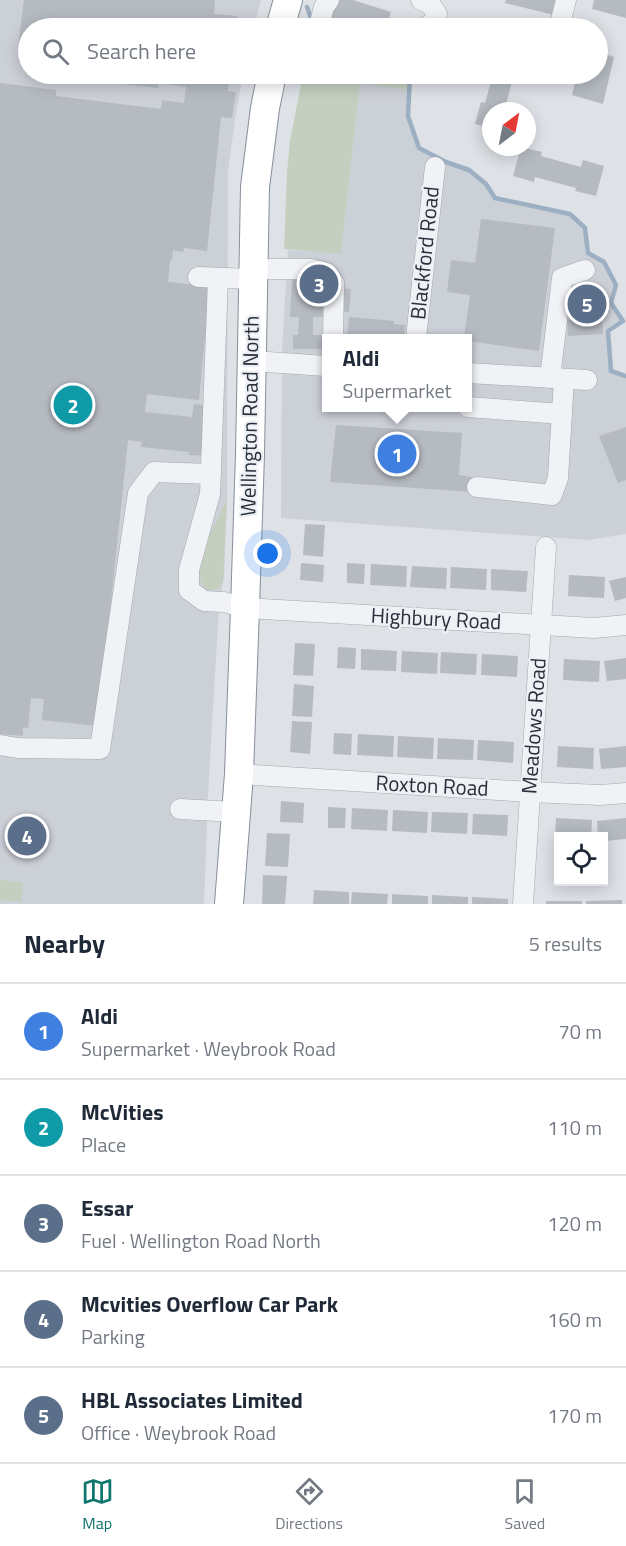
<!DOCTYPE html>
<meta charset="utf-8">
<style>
body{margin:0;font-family:"Titillium Web",sans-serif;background:#f6f6f7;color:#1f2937}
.controls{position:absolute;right:18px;bottom:18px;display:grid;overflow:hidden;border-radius:0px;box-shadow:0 3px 15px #0003}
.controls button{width:54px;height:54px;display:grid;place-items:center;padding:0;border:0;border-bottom:2px solid #e0e1e3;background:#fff;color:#1f2937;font:30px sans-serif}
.compass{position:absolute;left:482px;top:102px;width:54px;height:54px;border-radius:50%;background:#fff;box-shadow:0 3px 15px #0003;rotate:32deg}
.you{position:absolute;left:268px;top:554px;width:21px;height:21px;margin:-15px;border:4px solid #fff;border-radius:50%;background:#1a73e8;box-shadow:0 0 0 9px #1a73e833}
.badge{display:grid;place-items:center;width:39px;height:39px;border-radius:50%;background:#0f766e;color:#fff;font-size:20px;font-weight:700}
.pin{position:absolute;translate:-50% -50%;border:3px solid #fff;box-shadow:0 2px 6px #0006}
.popup{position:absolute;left:322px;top:334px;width:150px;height:78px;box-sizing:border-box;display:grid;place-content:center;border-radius:0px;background:#fff;filter:drop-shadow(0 2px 4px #0005);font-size:20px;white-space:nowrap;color:#747a83}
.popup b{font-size:22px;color:#1f2937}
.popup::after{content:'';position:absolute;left:50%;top:100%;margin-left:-12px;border:12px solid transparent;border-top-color:#fff}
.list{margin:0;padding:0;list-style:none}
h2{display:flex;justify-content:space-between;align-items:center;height:78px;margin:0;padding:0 24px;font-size:26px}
h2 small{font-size:20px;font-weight:400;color:#747a83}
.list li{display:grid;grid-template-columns:39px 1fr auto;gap:18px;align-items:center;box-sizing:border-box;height:96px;padding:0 24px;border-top:2px solid #e0e1e3}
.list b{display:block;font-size:22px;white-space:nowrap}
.list p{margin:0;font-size:20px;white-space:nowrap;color:#747a83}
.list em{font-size:20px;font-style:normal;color:#747a83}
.icon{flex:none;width:33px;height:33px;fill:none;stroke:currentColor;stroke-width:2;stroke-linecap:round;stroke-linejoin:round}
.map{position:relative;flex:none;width:626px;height:904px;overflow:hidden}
.search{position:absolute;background:#fff;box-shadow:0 3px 15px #0003;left:18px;right:18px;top:18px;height:66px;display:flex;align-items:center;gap:15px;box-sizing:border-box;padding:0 21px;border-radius:33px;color:#747a83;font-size:22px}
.sheet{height:558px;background:#fff}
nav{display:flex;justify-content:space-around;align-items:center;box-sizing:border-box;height:84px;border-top:2px solid #e0e1e3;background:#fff;font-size:16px;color:#747a83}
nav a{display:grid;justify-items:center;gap:3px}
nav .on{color:#0f766e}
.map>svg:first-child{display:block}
.built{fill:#ccd0d7;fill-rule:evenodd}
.green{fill:#c4cfc0}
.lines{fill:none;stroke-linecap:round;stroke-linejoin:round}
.stream{stroke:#9cafc3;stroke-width:4.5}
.building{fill:#b6bbc2}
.minor-casing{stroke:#a4a8af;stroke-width:21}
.highway-casing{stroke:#878f9b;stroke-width:30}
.minor{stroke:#f0f2f5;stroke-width:20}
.highway{stroke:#fff;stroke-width:28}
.labels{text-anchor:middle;stroke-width:4.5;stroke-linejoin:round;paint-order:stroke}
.street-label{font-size:21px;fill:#29303b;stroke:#edf0f4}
</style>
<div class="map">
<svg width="626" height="904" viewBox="0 0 626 904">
<rect width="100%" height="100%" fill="#dee1e6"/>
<g class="built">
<path d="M0,0H261L254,28H28V74H243L235,119L228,172L227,499L224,578L222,587L218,622L208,794L204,904H0Z"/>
<path d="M360,82L410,90L408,117L419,148L445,162L469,171L486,184L495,199L570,215L584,229L586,253L604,262L615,285L610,303L622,320L608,331L611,371L626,377V534L588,540L281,518L282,351L288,250L341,253ZM326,338H468V408H326Z"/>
</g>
<g class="green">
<path d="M303,74H412V90L360,83L341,254L284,249L287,173L290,141Z"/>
<path d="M227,499L223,583L217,590L204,589C201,582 198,574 199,566C202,546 219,517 227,499Z"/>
<path d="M0,880L23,882L21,902L0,900Z"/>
</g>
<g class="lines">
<g class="stream">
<path d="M307,7L312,21V28"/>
<path d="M410,74L408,116L419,148L446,162L469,170L486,184L495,198L570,214L585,228L588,253L604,262L616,285L611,303L623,321L608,331L611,371L626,376"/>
</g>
</g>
<g class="building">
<path d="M24,0H215L214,14L237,16L236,28H28V48L18,47Z"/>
<path d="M336,0H353L391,12L386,28H333L328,27Z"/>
<path d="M506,0H558L554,15L505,3Z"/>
<path d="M594,0H626V18L592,9Z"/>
<path d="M598,52L614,57L603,104L572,95L577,74H598Z"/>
<path d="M81,74H230L228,91L236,92L232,118L221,117L207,251L184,248L183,252L173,250L172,260H170L168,282L210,286L199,400L147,394L145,412L192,417L194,404L213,406L211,456L189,455V452L141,447L142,442L128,440L98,726L42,720L44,699L31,698L28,728L23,727V736L0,734V83L56,90V96L161,109L162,100L184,103L186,87L159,83L158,88L80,79Z"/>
<path d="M493,74H514L505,108L513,111H491V128L475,124L481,102L485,103Z"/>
<path d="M521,147L542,152L541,156L581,167L583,160L604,166L596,196L575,191L576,188L535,177L534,182L513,176Z"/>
<path d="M481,219L555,228L539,351L468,341V338H464L470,295L447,292L451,260L475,263Z"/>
<path d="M292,280L329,281L328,317H313V335H323V349H293V335H298L299,317H290Z"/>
<path d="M338,288L351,289L349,312L336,311Z"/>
<path d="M599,288L603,334L568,336L567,320L574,319L572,290Z"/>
<path d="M349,317L394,321V324L405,325L404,338H347Z"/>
<path d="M336,425L462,433L459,475L472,477V492L330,482Z"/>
<path d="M626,427V480L618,483L599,436Z"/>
<path d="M305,524L325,525L323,557L303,555Z"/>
<path d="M301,563L324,565L323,582L300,580Z"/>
<path d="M347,563L365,564L364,584L347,583Z"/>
<path d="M371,564L407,566L406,587L370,585Z"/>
<path d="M412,566L447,568L446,589L410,587Z"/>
<path d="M451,567L487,569L486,590L450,588Z"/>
<path d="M491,569L528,571L526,592L491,590Z"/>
<path d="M569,575L605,577L604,598L568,596Z"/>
<path d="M626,577V598L615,601L609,581Z"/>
<path d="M295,643L315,644L313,676L293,675Z"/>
<path d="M338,647L356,648L355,669L337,668Z"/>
<path d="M361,649L397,651L396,671L361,670Z"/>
<path d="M402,651L438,653L437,674L401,672Z"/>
<path d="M441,652L477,654L476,675L440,673Z"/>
<path d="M482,654L518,656L517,677L481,675Z"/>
<path d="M626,658V679L607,681L604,661Z"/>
<path d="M564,659L600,661L599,682L563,680Z"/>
<path d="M294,684L314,686L312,717L292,716Z"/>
<path d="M292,721L312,722L310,754L290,752Z"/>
<path d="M334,733L352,734L351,755L333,754Z"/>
<path d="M358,734L394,736L393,757L357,755Z"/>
<path d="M398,736L434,738L433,759L397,757Z"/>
<path d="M438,738L474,740L473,760L437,759Z"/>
<path d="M478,740L514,742L513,763L477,760Z"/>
<path d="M558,746L594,748L593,769L557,767Z"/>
<path d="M626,746V767L601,769L599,749Z"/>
<path d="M281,801L304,803L303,823L280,822Z"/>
<path d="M328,807L346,808L345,828H328Z"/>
<path d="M352,808L388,810L387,831L351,829Z"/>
<path d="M393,810L428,812L427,833L392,831Z"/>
<path d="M432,812L468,813L467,834L431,832Z"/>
<path d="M473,814L508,815L507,836L472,834Z"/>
<path d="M556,818L592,820L591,837H558V839H555Z"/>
<path d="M626,818V839L604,841V837H598L597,821Z"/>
<path d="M267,833L290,834L288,867L265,866Z"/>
<path d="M263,875L287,876L285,904H262Z"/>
<path d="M314,890L349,892V904H313Z"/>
<path d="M352,892L388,894L387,904H351Z"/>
<path d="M392,894L428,896V904H392Z"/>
<path d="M432,895L468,897V904H432Z"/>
<path d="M472,897L508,899V904H472Z"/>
<path d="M622,900V904H586V901Z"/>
<rect x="546" y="901" width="36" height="3"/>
</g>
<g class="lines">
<g class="minor-casing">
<g id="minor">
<path d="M421,0L430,4L437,14"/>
<path d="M327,28L320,22L324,7L329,0"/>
<path d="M425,28L436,20"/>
<path d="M559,28L566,0"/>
<path d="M254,269H311L327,273L334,283L333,338"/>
<path d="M198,277L253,279"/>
<path d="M218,278L210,494L189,570V590L204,601L224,602L245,608L594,628L626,625"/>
<path d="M416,338L435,167"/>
<path d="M252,361L326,366"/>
<path d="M468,373L587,380"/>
<path d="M550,378L562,278L585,270"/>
<path d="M468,407L562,414"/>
<path d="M477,487L552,495L558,478L564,379"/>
<path d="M0,745L18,748L100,749L138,493L154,472L211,474"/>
<path d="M239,774L530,792L600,795L626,793"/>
<path d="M180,809L236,812"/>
<path d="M523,904L546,547"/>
</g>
</g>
<g class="highway-casing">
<g id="highway">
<path d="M280,28L288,0"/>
<path d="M229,904L239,774L245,608L250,454L255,187L265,108L272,74"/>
</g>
</g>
<use href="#minor" class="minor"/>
<use href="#highway" class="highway"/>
</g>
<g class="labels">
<g class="street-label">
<text transform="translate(425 253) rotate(-84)" y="7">Blackford Road</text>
<text transform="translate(250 416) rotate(-89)" y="7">Wellington Road North</text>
<text transform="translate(436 619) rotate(3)" y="7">Highbury Road</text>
<text transform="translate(534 726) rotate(-86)" y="7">Meadows Road</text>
<text transform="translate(432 786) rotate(3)" y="7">Roxton Road</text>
</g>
</g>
</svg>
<div class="controls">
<button><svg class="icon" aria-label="locate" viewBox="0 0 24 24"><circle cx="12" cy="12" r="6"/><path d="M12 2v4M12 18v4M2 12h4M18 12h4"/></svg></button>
</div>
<svg class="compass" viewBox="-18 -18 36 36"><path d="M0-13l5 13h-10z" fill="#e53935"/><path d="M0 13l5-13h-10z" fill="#747a83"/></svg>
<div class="you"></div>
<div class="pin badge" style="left:397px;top:454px;background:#3f7fe0">1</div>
<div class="popup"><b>Aldi</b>Supermarket</div>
<div class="pin badge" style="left:73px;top:405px;background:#0f9aa8">2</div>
<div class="pin badge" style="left:319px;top:284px;background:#5c6f8a">3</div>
<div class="pin badge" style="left:27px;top:836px;background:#5c6f8a">4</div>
<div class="pin badge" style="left:587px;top:304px;background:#5c6f8a">5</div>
<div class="search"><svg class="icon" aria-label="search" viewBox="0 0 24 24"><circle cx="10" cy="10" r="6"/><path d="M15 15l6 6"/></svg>Search here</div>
</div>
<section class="sheet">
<h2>Nearby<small>5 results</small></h2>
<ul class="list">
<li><span class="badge" style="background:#3f7fe0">1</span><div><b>Aldi</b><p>Supermarket · Weybrook Road</p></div><em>70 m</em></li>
<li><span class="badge" style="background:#0f9aa8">2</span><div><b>McVities</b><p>Place</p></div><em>110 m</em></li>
<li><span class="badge" style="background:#5c6f8a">3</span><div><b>Essar</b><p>Fuel · Wellington Road North</p></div><em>120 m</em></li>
<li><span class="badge" style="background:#5c6f8a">4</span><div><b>Mcvities Overflow Car Park</b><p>Parking</p></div><em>160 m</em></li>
<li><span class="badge" style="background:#5c6f8a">5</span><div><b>HBL Associates Limited</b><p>Office · Weybrook Road</p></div><em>170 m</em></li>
</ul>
</section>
<nav>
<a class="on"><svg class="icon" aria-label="map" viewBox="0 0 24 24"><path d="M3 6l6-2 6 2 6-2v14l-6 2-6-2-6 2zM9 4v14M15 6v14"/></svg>Map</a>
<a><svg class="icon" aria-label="directions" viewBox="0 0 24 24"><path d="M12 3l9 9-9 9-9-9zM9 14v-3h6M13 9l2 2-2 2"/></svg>Directions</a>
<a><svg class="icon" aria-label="saved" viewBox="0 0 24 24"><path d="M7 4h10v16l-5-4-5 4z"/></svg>Saved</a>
</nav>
